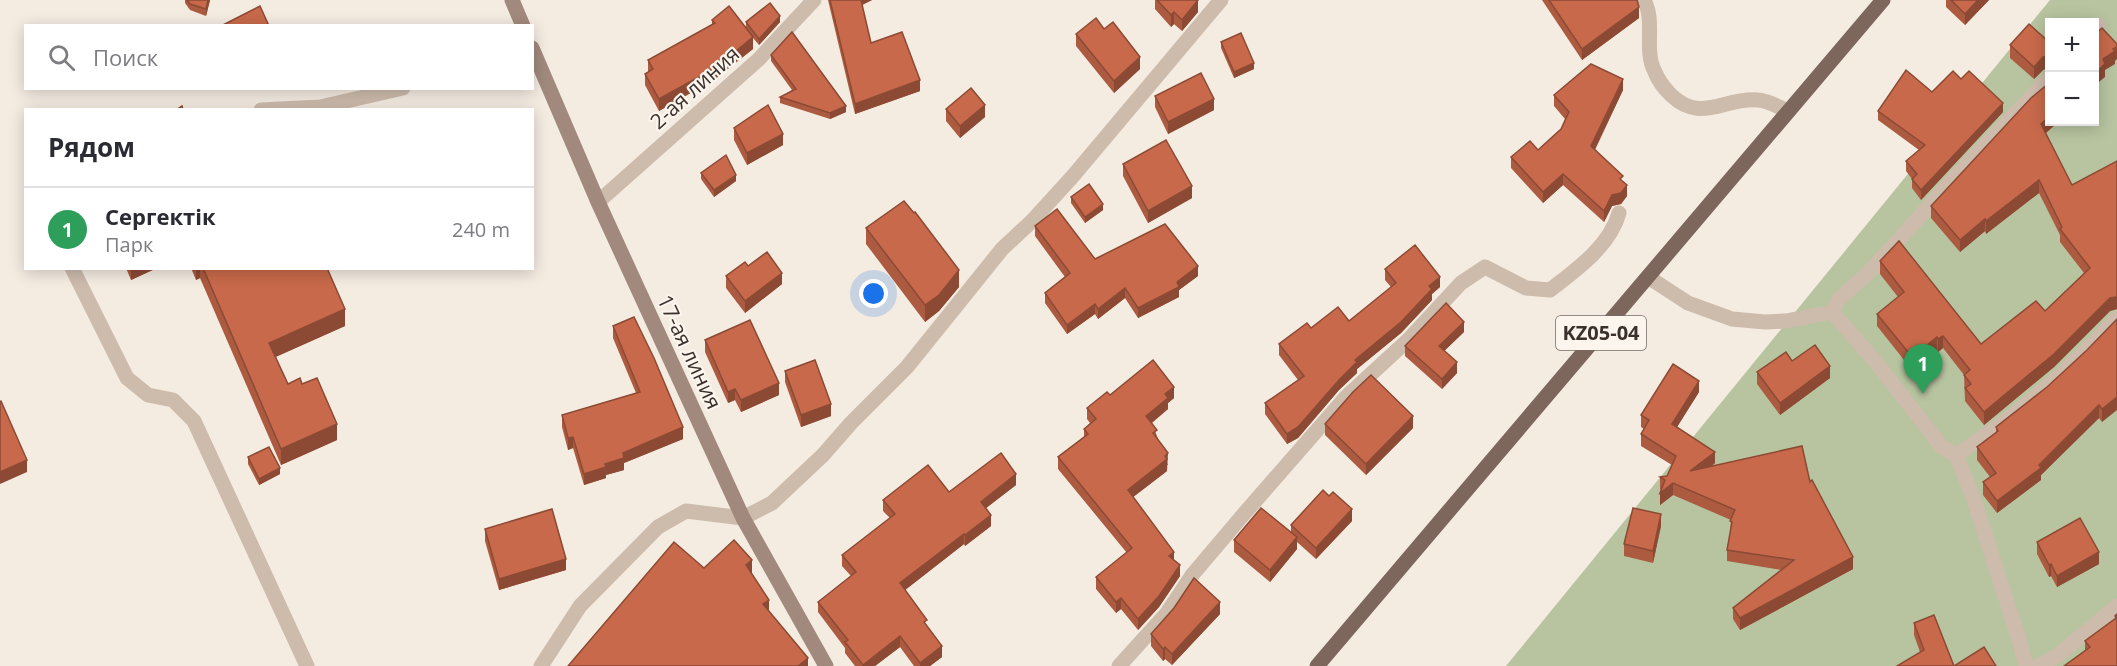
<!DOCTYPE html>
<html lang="ru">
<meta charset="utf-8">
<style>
body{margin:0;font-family:"Open Sans",sans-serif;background:#f2f2f3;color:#2b2b33}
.controls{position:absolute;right:18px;top:18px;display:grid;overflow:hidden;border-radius:0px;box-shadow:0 3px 15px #0003}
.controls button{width:54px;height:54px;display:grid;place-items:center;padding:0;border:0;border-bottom:2px solid #e1e1e2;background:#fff;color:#2b2b33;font:30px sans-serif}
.you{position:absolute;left:874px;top:294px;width:21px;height:21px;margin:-15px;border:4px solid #fff;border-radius:50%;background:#1a73e8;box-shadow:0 0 0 9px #1a73e833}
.badge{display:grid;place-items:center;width:39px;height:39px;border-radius:50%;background:#ea580c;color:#fff;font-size:20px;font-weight:700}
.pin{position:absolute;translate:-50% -50px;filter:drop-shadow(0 2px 3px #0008)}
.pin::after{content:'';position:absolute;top:32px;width:21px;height:18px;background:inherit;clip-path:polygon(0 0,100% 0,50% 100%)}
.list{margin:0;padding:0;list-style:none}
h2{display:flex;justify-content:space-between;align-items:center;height:78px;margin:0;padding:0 24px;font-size:26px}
h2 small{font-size:20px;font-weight:400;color:#7c7c81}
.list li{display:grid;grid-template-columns:39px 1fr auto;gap:18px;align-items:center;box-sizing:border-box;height:84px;padding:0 24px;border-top:2px solid #e1e1e2}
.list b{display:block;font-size:22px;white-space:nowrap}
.list p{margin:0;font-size:20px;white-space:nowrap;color:#7c7c81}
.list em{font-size:20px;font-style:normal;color:#7c7c81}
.icon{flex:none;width:33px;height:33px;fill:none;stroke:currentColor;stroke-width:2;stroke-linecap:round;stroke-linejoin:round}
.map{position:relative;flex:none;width:2117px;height:666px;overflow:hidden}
.search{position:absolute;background:#fff;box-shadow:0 3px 15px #0003;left:24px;top:24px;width:510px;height:66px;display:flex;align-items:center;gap:15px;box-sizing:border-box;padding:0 21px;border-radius:0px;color:#7c7c81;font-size:22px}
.panel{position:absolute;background:#fff;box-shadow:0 3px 15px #0003;left:24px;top:108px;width:510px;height:162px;border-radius:0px}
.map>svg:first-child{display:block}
.green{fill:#b8c4a0;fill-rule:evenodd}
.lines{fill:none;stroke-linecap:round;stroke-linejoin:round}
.street{stroke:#cdbbac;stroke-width:15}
.secondary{stroke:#a18a7d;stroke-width:15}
.primary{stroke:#7d675c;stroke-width:15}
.wall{fill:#ac5a40}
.shaded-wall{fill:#8c4a34}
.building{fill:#c8694b;stroke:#8c4a34;stroke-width:1.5}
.labels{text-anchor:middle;stroke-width:4.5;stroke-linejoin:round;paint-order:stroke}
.shield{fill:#fbf5ee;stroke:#756b66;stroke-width:1.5}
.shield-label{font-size:20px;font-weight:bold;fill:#3b302b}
.street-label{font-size:21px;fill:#3b302b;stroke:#fbf5ee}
</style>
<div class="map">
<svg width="2117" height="666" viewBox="0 0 2117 666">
<rect width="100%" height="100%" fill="#f4ebe1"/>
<path class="green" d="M2050,0H2117V666H1506ZM2050,22H2094V122H2050Z"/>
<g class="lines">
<g class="street">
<path d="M1644,0C1656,22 1643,50 1655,72C1658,80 1665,89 1671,95C1701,124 1724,97 1758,100C1768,100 1780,108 1788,111"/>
<path d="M2094,29L2098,25"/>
<path d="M261,110L320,107L403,88"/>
<path d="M598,202L759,59L814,0"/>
<path d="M72,268L127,378L148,395L173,400L194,421L307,666"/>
<path d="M1648,277L1688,303L1732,319L1765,322L1786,321L1832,312L1875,361L1942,447L1956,455L1972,494L2018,636L2026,666"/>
<path d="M1832,312L1839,299L1866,275L1896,243L1954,178L2050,77"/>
<path d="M1956,455C2015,418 2070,369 2117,318"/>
<path d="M541,666L580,606L658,527L686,511L743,518L772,503L823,455L851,423L907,367L1002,249L1032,221L1073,176L1221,0"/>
<path d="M1119,666L1167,613L1193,574L1243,515L1346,397L1408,340L1461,283L1485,267L1526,288L1550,290C1576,270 1610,246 1619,213"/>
<path d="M2038,666L2057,656L2117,606"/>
</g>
<g class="secondary">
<path d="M512,0L523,26"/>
<path d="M532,48L598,202L743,518L826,666"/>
</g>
<path class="primary" d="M1317,666L1883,0"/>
</g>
<g class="wall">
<path d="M185,0H210L206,16L190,10L185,3Z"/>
<path d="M828,0H872L862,5L871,43L920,91L855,114Z"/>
<path d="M1155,0H1198V12L1182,31L1174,24L1171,27L1155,9Z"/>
<path d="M1542,0H1637L1639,18L1582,60Z"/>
<path d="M1946,0H1989L1965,25L1946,7Z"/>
<path d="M712,20L746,28V22H780L759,45L753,38V49L715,79L659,111L645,85V74L648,72V60L712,25Z"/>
<path d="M1104,29L1140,69L1114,93L1076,46V34Z"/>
<path d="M1221,42L1254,69L1234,78L1221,48Z"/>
<path d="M2010,45L2043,70L2034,79L2010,58Z"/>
<path d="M771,55L846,112L830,119L780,103V97L792,90L771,61Z"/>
<path d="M1961,79L2003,112L1921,200L1912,188V179L1906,171V161L1919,150L1878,120V111L1932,92Z"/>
<path d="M2049,79V122H2056V124L2046,133L2072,185L2117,161V309L2110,311L2054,367L1984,425L1965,401L1964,375L1943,348L1938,352L1937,350L1912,370L1877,326V314L1898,297L1880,274V261L1981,344L2045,311L2084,273L2060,242V235L2039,193L1986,234L1985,231L1960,252L1931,218V206L2049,84Z"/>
<path d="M1623,90L1595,150L1623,182L1627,196L1621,204L1612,206L1604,222L1563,185L1543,203L1511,168V157L1538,150L1561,129L1565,119L1554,106V95Z"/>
<path d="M1155,96L1214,110L1168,134L1155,107Z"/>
<path d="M946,109L985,117L960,138L946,121Z"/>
<path d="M734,128L783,145L747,165L734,140Z"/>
<path d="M1123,164L1192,198L1148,223L1123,176Z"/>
<path d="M701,173L736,181L714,197L701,179Z"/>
<path d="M1071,197L1103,210L1085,223L1071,203Z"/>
<path d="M914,213L959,287L939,311L925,322L866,244V228Z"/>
<path d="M1035,226L1095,259L1198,276L1179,290V297L1138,318L1125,298L1098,319L1095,314L1067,334L1045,303V293L1065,277L1035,236Z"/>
<path d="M748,266L782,284L745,313L726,288V276Z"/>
<path d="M126,268H157L131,280Z"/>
<path d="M191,268H327L345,326L275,357L288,384H302L337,440L281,465L200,278L196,280Z"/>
<path d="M1385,269L1440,287L1432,294V300L1401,333L1357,369V373L1339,390L1298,438L1287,444L1265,414V403L1298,380L1279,355V344L1311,328L1349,321L1391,287L1385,280Z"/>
<path d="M2117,319L2102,422L2099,418L2041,475V480L1997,513L1983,495V482L1990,477L1977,460V447L1996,433V427L2047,387L2087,350Z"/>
<path d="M613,326L683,439L624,463V470L606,475V478L584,485L573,448L568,450L562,427V415L636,393L613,338Z"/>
<path d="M1464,332L1444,351L1457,373L1442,389L1405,356V346Z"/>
<path d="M705,340L779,395L741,412L735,400L728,403L705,352Z"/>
<path d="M1792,361L1830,378L1780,415L1757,384V372Z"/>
<path d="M785,371L831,416L801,427L785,382Z"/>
<path d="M1699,392L1677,427L1715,463L1712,466L1810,482L1853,569L1740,630L1733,619V608L1781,570L1727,561V550L1730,533L1731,520L1673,495L1660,505L1661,489H1660V477L1667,476L1672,465L1641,446V434L1644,429L1641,427V415Z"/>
<path d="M1110,395L1174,398L1168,403V409L1152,423L1168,465H1167V471L1133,497L1174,560L1180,576L1159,607L1138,630L1121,609L1116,613L1096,589V577L1127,553L1058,469V457L1084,437V429L1090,423L1087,419V408Z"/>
<path d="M1325,424L1413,428L1366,475L1325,435Z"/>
<path d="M248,457L280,474L259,485L248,464Z"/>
<path d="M1016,485L986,508L991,526L965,546L964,544L905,590L927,626L942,657L930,666H914L900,647L875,666H855L845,653V648L818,612V602L851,576L842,566V555L890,518L883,511V500Z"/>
<path d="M1352,521L1316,559L1297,542V549L1270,582L1234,552V540L1291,532V525Z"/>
<path d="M1661,526L1653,563L1624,556V544Z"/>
<path d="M485,529L566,570L499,590L485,541Z"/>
<path d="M2037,542L2099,564L2057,587L2051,576L2049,577L2037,554Z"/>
<path d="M1220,614L1172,665L1165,659L1163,661L1151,646V634Z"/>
<path d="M2117,614V666L2085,650V641L2115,619V616Z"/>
<path d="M1914,623L1954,666L1920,652L1914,635Z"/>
</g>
<g class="shaded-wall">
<path d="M208,0H210L206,16V9Z"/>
<path d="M860,0H872L860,6Z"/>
<path d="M1198,0V12L1182,31V20Z"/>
<path d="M1978,0H1989L1965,25V14Z"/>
<path d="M1639,7V18L1582,60V49Z"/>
<path d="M1174,12V24L1171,27V15Z"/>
<path d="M780,16V22L759,45V39Z"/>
<path d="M753,37V49L715,79L659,111V99Z"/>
<path d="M2117,47V59L2115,61V64L2105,70V77L2094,86V74L2103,59Z"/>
<path d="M2049,56V68L2043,70L2034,79V67L2043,57Z"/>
<path d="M1140,57V69L1114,93V81Z"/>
<path d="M1254,63V69L1234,78V72Z"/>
<path d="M1623,79V90L1591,157V146Z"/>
<path d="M920,80V91L855,114V104Z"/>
<path d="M1214,99V110L1168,134V122Z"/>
<path d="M2003,103V112L1921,200V190Z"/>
<path d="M985,105V117L960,138V126Z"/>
<path d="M846,106V112L830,119V113Z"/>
<path d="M2049,117V122H2056V124L2041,137V124Z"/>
<path d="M783,134V145L747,165V153Z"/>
<path d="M1563,174V185L1543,203V192Z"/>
<path d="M736,175V181L714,197V190Z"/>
<path d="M2039,180V193L1986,234V221Z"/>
<path d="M1627,185V196L1621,204L1612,206L1604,222V211L1612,195Z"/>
<path d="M1192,186V198L1148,223V211Z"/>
<path d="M1103,204V210L1085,223V217Z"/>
<path d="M1985,219V231L1960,252V240Z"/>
<path d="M1198,266V276L1179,290V297L1138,318V308L1177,282Z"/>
<path d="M131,268H157L131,280Z"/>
<path d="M196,268H200V278L196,280Z"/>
<path d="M959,270V287L939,311L925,322V305Z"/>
<path d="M782,273V284L745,313V301Z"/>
<path d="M1440,277V287L1432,294V300L1401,333L1357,369V373L1339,390L1298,438L1287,444V434L1355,360L1429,286Z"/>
<path d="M1125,288V298L1098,319V309Z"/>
<path d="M2117,297V309L2110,311L2054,367L1984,425V412L2110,298Z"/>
<path d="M1095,304V314L1067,334V325Z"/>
<path d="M345,309V326L269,360V343Z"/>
<path d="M1464,322V332L1439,356V346Z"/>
<path d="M1943,336V348L1938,352V339Z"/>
<path d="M1937,337V350L1912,370V357Z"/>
<path d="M1457,362V373L1442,389V379Z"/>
<path d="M1830,366V378L1780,415V403Z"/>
<path d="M1699,381V392L1672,435V424Z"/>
<path d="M779,383V395L741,412V400Z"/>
<path d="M1174,387V398L1168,403V409L1146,427V416L1165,394Z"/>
<path d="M735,389V400L728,403V392Z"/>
<path d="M2117,397V410L2102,422V409Z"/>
<path d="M831,404V416L801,427V415Z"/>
<path d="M2099,405V418L2041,475V480L1997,513V501L2039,465Z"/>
<path d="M1413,416V428L1366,475V464Z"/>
<path d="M337,424V440L281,465V449Z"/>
<path d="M683,427V439L624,463V470L606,475V478L584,485V474L605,464L623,453Z"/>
<path d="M573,437V448L568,450V438Z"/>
<path d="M1715,452V463L1690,482V471Z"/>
<path d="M1168,453L1167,471L1128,501V490Z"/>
<path d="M27,460V472L0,484V472Z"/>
<path d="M280,468V474L259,485V479Z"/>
<path d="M1016,474V485L981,512V502Z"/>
<path d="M1673,483V495L1660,505V493Z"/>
<path d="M1352,509V521L1316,559V548Z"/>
<path d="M1661,514V526L1653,563V551Z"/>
<path d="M991,515V526L965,546V535Z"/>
<path d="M964,534V544L900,594V583Z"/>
<path d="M1297,537V549L1270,582V570Z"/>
<path d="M1174,552V563L1169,556Z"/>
<path d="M2099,552V564L2057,587V576Z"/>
<path d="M1853,557V569L1740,630V618Z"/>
<path d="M566,559V570L499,590V579Z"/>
<path d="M752,560V575L746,565Z"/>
<path d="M2051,564V576L2049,577V565Z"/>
<path d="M1180,565V576L1159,607L1138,630V619Z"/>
<path d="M1121,598V609L1116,613V602Z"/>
<path d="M769,600V615L763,604Z"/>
<path d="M1220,602V614L1172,665V654Z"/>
<path d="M900,636V647L875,666H863V665Z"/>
<path d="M942,646V657L930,666H920V663Z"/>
<path d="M1165,647V659L1163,661V649Z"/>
<path d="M808,658V666H798Z"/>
</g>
<g class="building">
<path d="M187,0H208L206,9L190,4Z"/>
<path d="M830,0H861L871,43L902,32L920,80L855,104Z"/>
<path d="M1157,0H1198L1182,20L1174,12L1171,15Z"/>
<path d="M1549,0H1637L1639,7L1582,49Z"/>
<path d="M1951,0H1978L1965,14Z"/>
<path d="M770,3L780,16L759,39L746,22Z"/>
<path d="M260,6L269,26H221Z"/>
<path d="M729,6L753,37L715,68L659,99L645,74L653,69L648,60L715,23L712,20Z"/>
<path d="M1096,18L1104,29L1113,22L1140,57L1114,81L1076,34Z"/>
<path d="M2029,24L2049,42V56L2043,57L2034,67L2010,45Z"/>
<path d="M2102,28L2117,44V47L2113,49L2115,51L2103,59L2105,64L2094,74V35Z"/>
<path d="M792,32L846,106L830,113L780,97L796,89L771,55Z"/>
<path d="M1241,33L1254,63L1234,72L1221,42Z"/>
<path d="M1591,64L1623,79L1591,146L1623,176L1620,179L1627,185L1621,193L1612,195L1604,211L1563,174L1543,192L1511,157L1530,141L1538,150L1561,129L1569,112L1554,95Z"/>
<path d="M1906,70L1932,92L1953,71L1961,79L1969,71L2003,103L1921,190L1912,179L1917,174L1906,161L1925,145L1878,111Z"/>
<path d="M1201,73L1214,99L1168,122L1155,96Z"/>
<path d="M2049,83V117L2041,124L2072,185L2117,161V297L2110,298L2054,354L1984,412L1965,388L1971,384L1964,375L1970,370L1943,336L1938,339L1937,337L1912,357L1877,314L1904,292L1880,261L1899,241L1981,344L2036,301L2045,311L2090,268L2060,229L2062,227L2039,180L1986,221L1985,219L1960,240L1931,206L2031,98Z"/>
<path d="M971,88L985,105L960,126L946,109Z"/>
<path d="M768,105L783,134L747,153L734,128Z"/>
<path d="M182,106L183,110H176Z"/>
<path d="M1166,140L1192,186L1148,211L1123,164Z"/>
<path d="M726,155L736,175L714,190L701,173Z"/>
<path d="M1089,184L1103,204L1085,217L1071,197Z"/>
<path d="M904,201L914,213L915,212L959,270L939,295L925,305L866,228Z"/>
<path d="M1057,209L1095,259L1165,224L1198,266L1177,282L1179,287L1138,308L1125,288L1098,309L1095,304L1067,325L1045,293L1070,273L1035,226Z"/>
<path d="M1415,245L1440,277L1429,286L1432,289L1401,322L1355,360L1357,362L1339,380L1298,427L1287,434L1265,403L1304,376L1279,344L1307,323L1311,328L1338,307L1349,321L1396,283L1385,269Z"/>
<path d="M767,252L782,273L745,301L726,276L745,262L748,266Z"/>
<path d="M203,268H327L345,309L269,343L288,384L300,378L302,384L317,378L337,424L281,449Z"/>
<path d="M1446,303L1464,322L1439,346L1457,362L1442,379L1405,346Z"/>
<path d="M634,317L654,358L683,427L623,453L624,458L605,464L606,467L584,474L573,437L568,438L562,415L640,392L613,326Z"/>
<path d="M2117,319V397L2102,409L2099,405L2039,465L2041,468L1997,501L1983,482L1996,473L1977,447L1998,431L1996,427L2047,387L2087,350Z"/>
<path d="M750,320L779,383L741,400L735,389L728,392L705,340Z"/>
<path d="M1815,345L1830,366L1780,403L1757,372L1786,352L1792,361Z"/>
<path d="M815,360L831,404L801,415L785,371Z"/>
<path d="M1153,360L1174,387L1165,394L1168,398L1146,416L1157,430L1153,433L1168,453L1165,456L1167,459L1128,490L1174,552L1169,556L1180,565L1159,596L1138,619L1121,598L1116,602L1096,577L1132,548L1058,457L1088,434L1084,429L1096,419L1087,408L1107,392L1110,395Z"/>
<path d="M1673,364L1699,381L1672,424L1715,452L1690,471L1802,446L1810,482L1812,480L1853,557L1740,618L1733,608L1794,560L1727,550L1732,522L1730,521L1735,510L1673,483L1660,493L1665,480L1660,477L1667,476L1676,456L1641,434L1649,420L1641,415Z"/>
<path d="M1371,375L1413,416L1366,464L1325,424L1353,392Z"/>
<path d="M1,401L27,460L0,472V402Z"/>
<path d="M269,447L280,468L259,479L248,457Z"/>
<path d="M1001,453L1016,474L981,502L991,515L965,535L964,534L900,583L927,620L924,622L942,646L920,663L900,636L863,665L845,642L848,640L818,602L856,572L842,555L895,514L883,500L928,465L949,492Z"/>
<path d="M1323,490L1329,496L1333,492L1352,509L1316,548L1291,525Z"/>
<path d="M1261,508L1297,537L1270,570L1234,540Z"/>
<path d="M1633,508L1661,514L1653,551L1624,544Z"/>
<path d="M552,509L566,559L499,579L485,529Z"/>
<path d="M2080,518L2099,552L2057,576L2051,564L2049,565L2037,542Z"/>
<path d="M734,540L752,560L746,565L769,600L763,604L808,658L798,666H568L674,542L704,568Z"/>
<path d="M1194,578L1220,602L1172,654L1165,647L1163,649L1151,634L1174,608Z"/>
<path d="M2117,614V666H2064L2090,647L2085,641L2116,618L2115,616Z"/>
<path d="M1934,615L1954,666H1897L1924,650L1914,623Z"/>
<path d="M1984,647L1996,666H1954Z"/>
</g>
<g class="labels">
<rect class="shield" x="1556" y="316" width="90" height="34" rx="4.5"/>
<g class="shield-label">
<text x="1601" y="340">KZ05-04</text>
</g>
<g class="street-label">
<text transform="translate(695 88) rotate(-42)" y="7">2-ая линия</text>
<text transform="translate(689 352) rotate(65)" y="7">17-ая линия</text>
</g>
</g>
</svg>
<div class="controls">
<button>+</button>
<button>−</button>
</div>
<div class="you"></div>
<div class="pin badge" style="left:1923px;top:394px;background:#2e9e5b">1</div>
<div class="search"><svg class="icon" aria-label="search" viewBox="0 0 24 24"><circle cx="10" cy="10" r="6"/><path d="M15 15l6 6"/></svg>Поиск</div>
<section class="panel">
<h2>Рядом<small></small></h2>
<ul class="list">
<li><span class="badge" style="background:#2e9e5b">1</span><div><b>Сергектік</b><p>Парк</p></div><em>240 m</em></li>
</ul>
</section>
</div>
